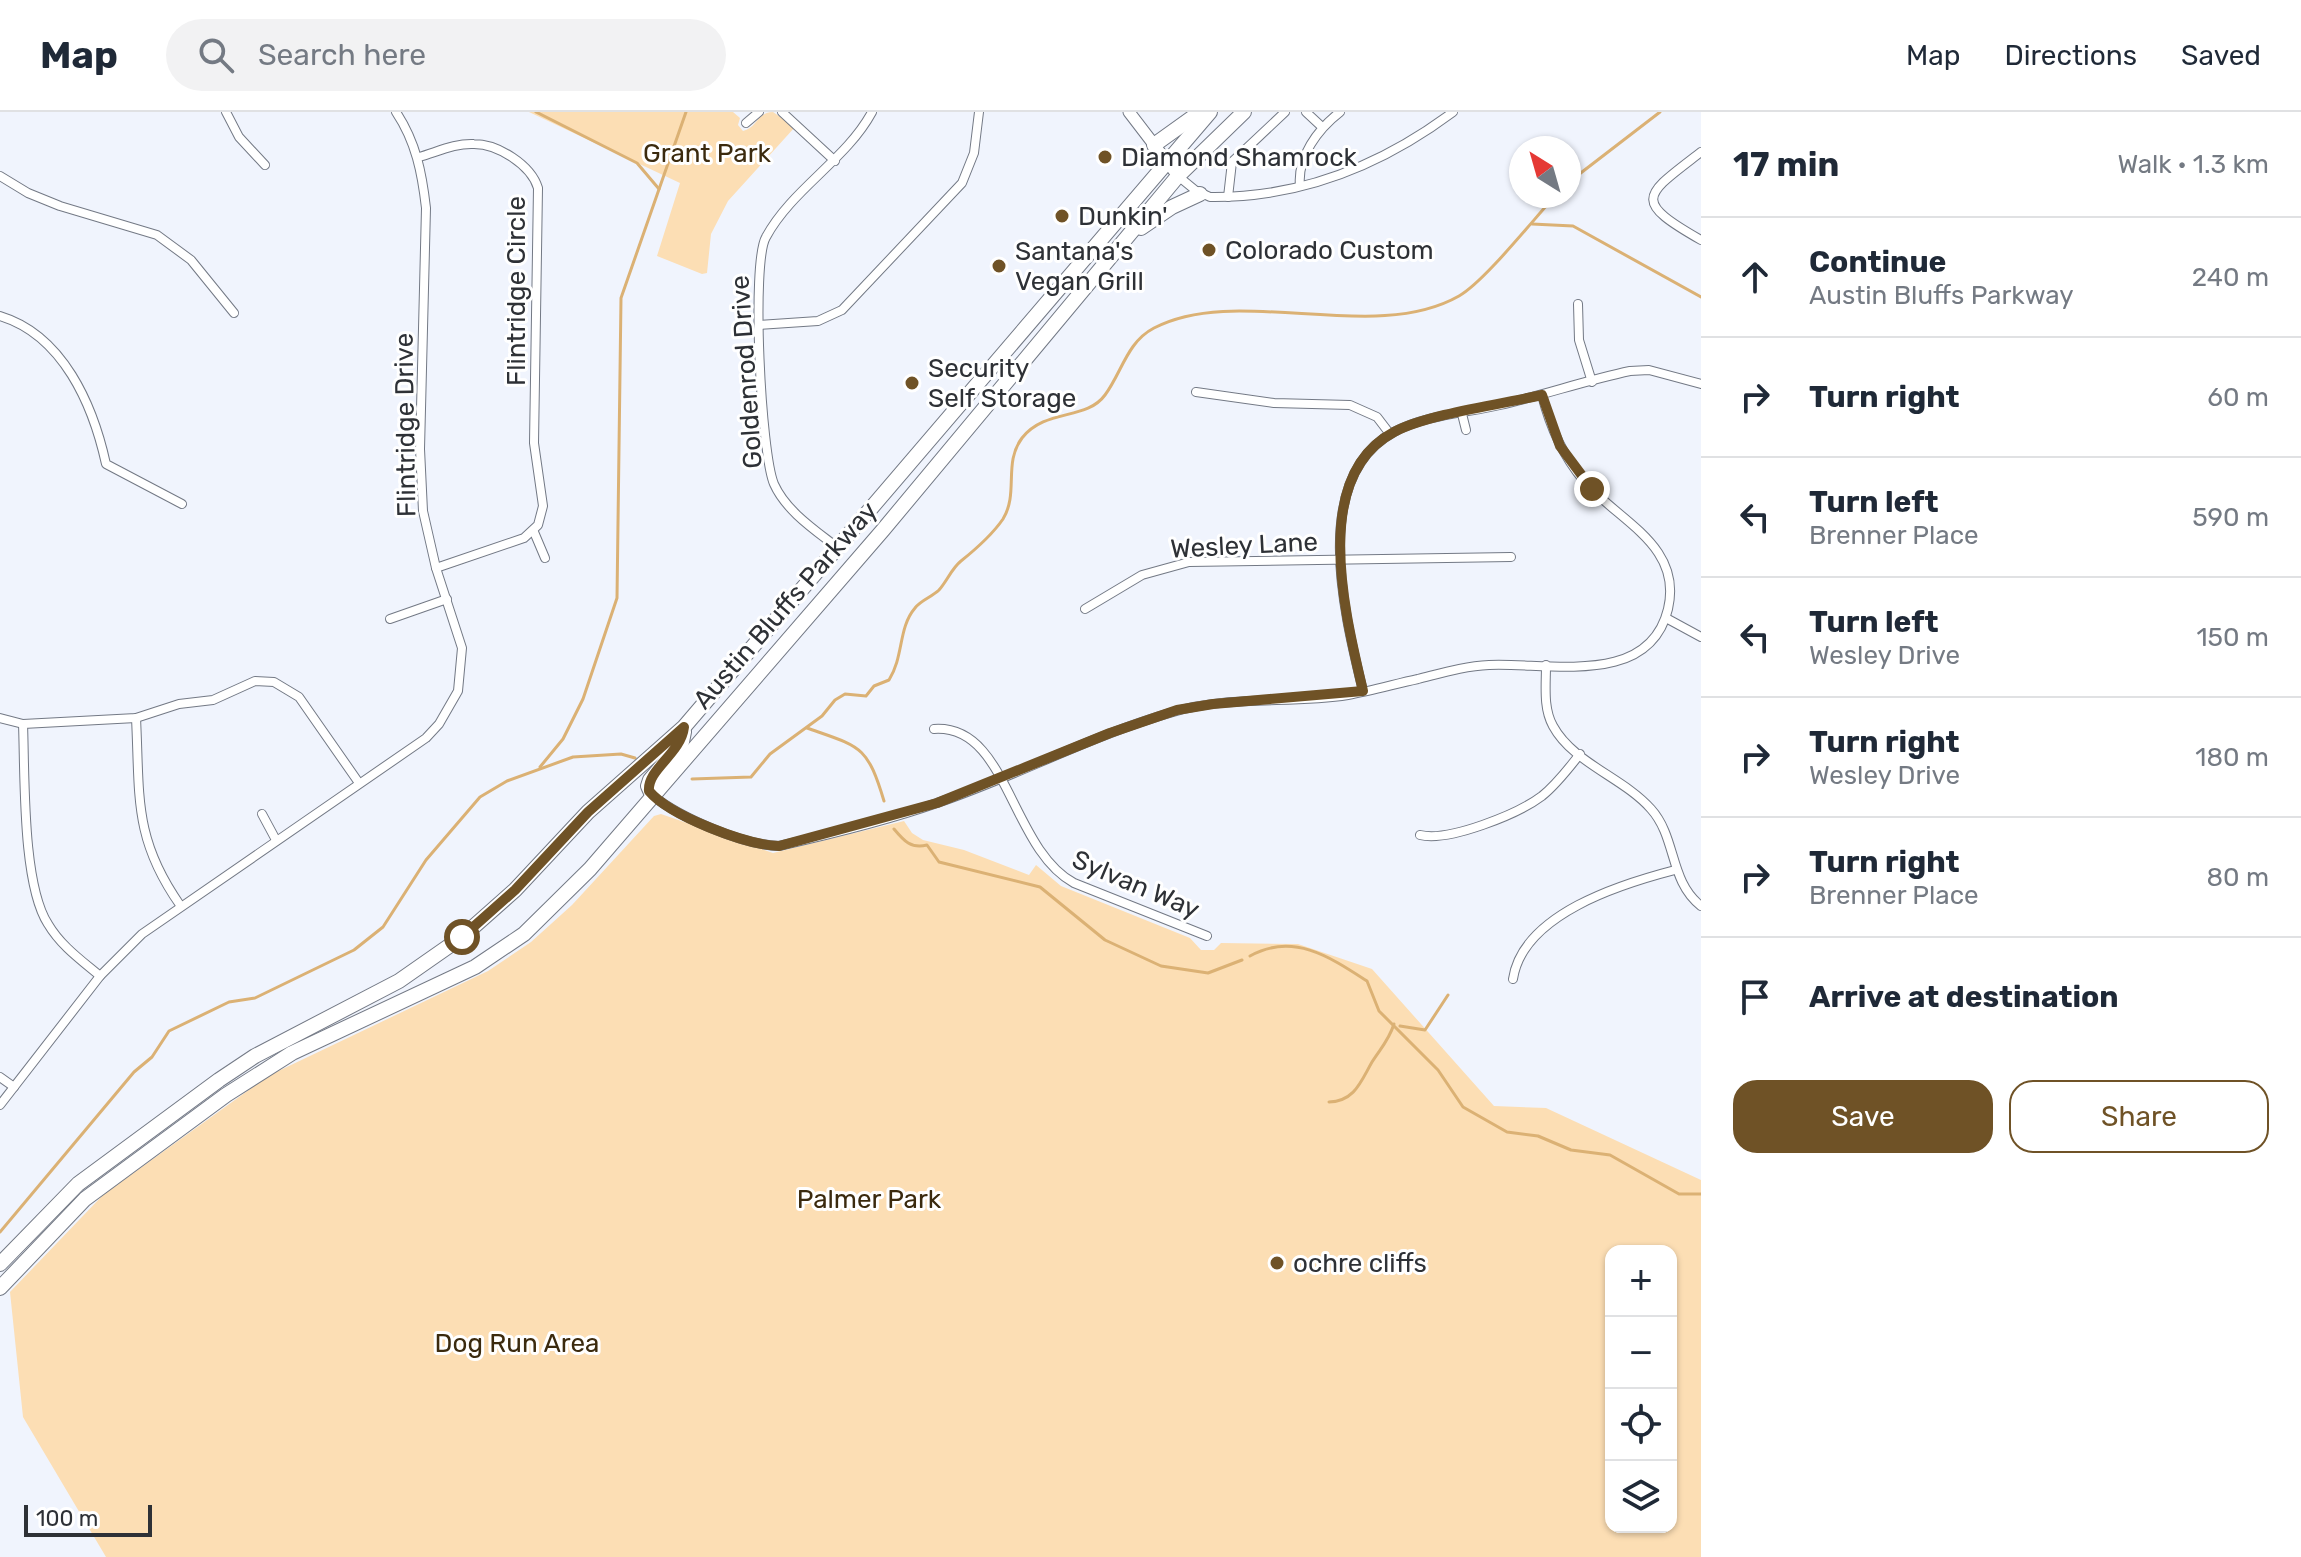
<!DOCTYPE html>
<meta charset="utf-8">
<style>
body{margin:0;font-family:Rubik,sans-serif;background:#f2f2f3;color:#1f2937}
.controls{position:absolute;right:24px;bottom:24px;display:grid;overflow:hidden;border-radius:16px;box-shadow:0 2px 6px #0004}
.controls button{width:72px;height:72px;display:grid;place-items:center;padding:0;border:0;border-bottom:2px solid #e0e1e3;background:#fff;color:#1f2937;font:40px sans-serif}
.compass{position:absolute;left:1509px;top:24px;width:72px;height:72px;border-radius:50%;background:#fff;box-shadow:0 2px 6px #0004;rotate:323deg}
.scale{position:absolute;left:24px;bottom:20px;width:128px;box-sizing:border-box;padding-left:8px;border:4px solid #2e3136;border-top:0;font-size:22px;line-height:28px;white-space:nowrap;color:#2e3136;-webkit-text-stroke:6px #fff;paint-order:stroke}
.stop{position:absolute;width:24px;height:24px;margin:-18px;border:6px solid #6f5226;border-radius:50%;background:#fff}
.stop.end{background:#6f5226;border-color:#fff;box-shadow:0 2px 8px #0008}
.list{margin:0;padding:0;list-style:none}
h2{display:flex;justify-content:space-between;align-items:center;height:104px;margin:0;padding:0 32px;font-size:34px}
h2 small{font-size:26px;font-weight:400;color:#747a83}
.list li{display:grid;grid-template-columns:52px 1fr auto;gap:24px;align-items:center;box-sizing:border-box;height:120px;padding:0 32px;border-top:2px solid #e0e1e3}
.list b{display:block;font-size:30px;white-space:nowrap}
.list p{margin:0;font-size:26px;white-space:nowrap;color:#747a83}
.list em{font-size:26px;font-style:normal;color:#747a83}
.actions{display:flex;gap:16px;padding:24px 32px}
.actions a{flex:1;padding:18px 0;border:2px solid #6f5226;border-radius:24px;text-align:center;font-size:28px;color:#6f5226}
.actions .main{background:#6f5226;color:#fff}
.icon{flex:none;width:44px;height:44px;fill:none;stroke:currentColor;stroke-width:2;stroke-linecap:round;stroke-linejoin:round}
.map{position:relative;flex:none;width:1701px;height:1445px;overflow:hidden}
header{display:flex;align-items:center;gap:48px;box-sizing:border-box;height:112px;padding:0 40px;background:#fff;border-bottom:2px solid #e0e1e3}
header strong{font-size:38px}
nav{display:flex;gap:44px;margin-inline-start:auto;font-size:28px}
.search{width:560px;height:72px;background:#f2f2f3;display:flex;align-items:center;gap:20px;box-sizing:border-box;padding:0 28px;border-radius:44px;color:#747a83;font-size:30px}
main{display:flex}
aside{flex:1;background:#fff}
.map>svg:first-child{display:block}
.green{fill:#fcdeb4;fill-rule:evenodd}
.lines{fill:none;stroke-linecap:round;stroke-linejoin:round}
.stream{stroke:#dbb174;stroke-width:3}
.minor-casing{stroke:#737985;stroke-width:10}
.tertiary-casing{stroke:#737985;stroke-width:13}
.primary-casing{stroke:#737985;stroke-width:16}
.minor{stroke:#fff;stroke-width:8}
.tertiary{stroke:#fff;stroke-width:11}
.primary{stroke:#fff;stroke-width:14}
.route{stroke:#6f5226;stroke-width:10}
.poi-dot{fill:#6f5226;stroke:#fff;stroke-width:3}
.labels{text-anchor:middle;stroke-width:6;stroke-linejoin:round;paint-order:stroke}
.park-label{font-size:26px;fill:#3b2a0e;stroke:#fff}
.poi-label{font-size:26px;fill:#2e3136;stroke:#fff;text-anchor:start}
.street-label{font-size:26px;fill:#2e3136;stroke:#fff}
</style>
<header>
<strong>Map</strong>
<div class="search"><svg class="icon" aria-label="search" viewBox="0 0 24 24"><circle cx="10" cy="10" r="6"/><path d="M15 15l6 6"/></svg>Search here</div>
<nav><a>Map</a><a>Directions</a><a>Saved</a></nav>
</header>
<main>
<div class="map">
<svg width="1701" height="1445" viewBox="0 0 1701 1445">
<rect width="100%" height="100%" fill="#f0f4fd"/>
<g class="green">
<path d="M529,0H733L740,6L738,13L743,19C757,16 757,0 773,0L795,15L728,89L711,122L707,161L702,162L657,144L680,71Z"/>
<path d="M661,702L773,741L904,709L912,721L923,728L964,738L1029,763L1036,753L1061,774L1190,826L1201,838H1214L1221,831L1298,832L1372,857L1494,994L1546,996L1701,1068V1445H106L23,1305L10,1180L103,1083L268,964L488,859L531,830L572,793L654,704ZM1611,1139H1671V1415H1611Z"/>
</g>
<g class="lines">
<g class="stream">
<path d="M536,0L637,51L659,77"/>
<path d="M1569,70L1660,0"/>
<path d="M1532,112L1573,114L1701,185"/>
<path d="M807,616C861,635 867,633 884,689"/>
<path d="M540,655L563,627L583,587L617,486L621,186L686,0"/>
<path d="M692,667L751,665L770,642L822,604L835,588L845,582L866,584L874,574L889,568C904,544 898,516 915,496C921,488 932,485 939,478C947,469 952,456 961,449C976,437 992,423 1003,407C1019,381 1003,351 1022,326C1046,296 1086,309 1105,283C1122,260 1127,230 1154,216C1238,172 1373,233 1459,184C1484,170 1533,108 1555,84"/>
<path d="M894,717C904,729 911,737 927,733L939,750L1040,775L1105,828L1161,854L1208,861L1242,848"/>
<path d="M1250,844C1293,820 1330,845 1367,869L1379,899L1438,958L1463,995L1507,1020L1538,1024L1571,1038L1610,1043L1679,1082H1701"/>
<path d="M1400,914L1425,918L1448,883"/>
<path d="M1329,990C1355,989 1361,969 1372,950C1381,936 1389,928 1394,912"/>
<path d="M0,1120L134,960L152,945L169,919L229,890L255,886L354,838L383,815L426,748L480,685L507,669L573,645L621,642L635,646"/>
</g>
<g class="minor-casing">
<g id="minor">
<path d="M226,0L239,25L265,53"/>
<path d="M782,0L835,49"/>
<path d="M1306,0L1321,14"/>
<path d="M746,11L759,0"/>
<path d="M1701,40C1644,84 1631,88 1701,128"/>
<path d="M419,45C437,40 455,31 474,32C498,32 531,53 538,76L534,331L543,394L538,413L524,426L436,456"/>
<path d="M0,64L28,81L60,94L157,123L191,148L234,201"/>
<path d="M1178,64L1195,78L1210,85C1300,86 1382,53 1453,0"/>
<path d="M1300,74C1297,45 1318,17 1340,0"/>
<path d="M1228,85L1232,50L1285,0"/>
<path d="M1578,192L1579,228L1592,270"/>
<path d="M0,204C63,223 93,293 106,352L182,392"/>
<path d="M760,213L818,209L842,198L962,71L974,41L979,0"/>
<path d="M1196,280L1274,291L1350,293L1377,305L1390,322"/>
<path d="M1462,302L1466,318"/>
<path d="M534,420L545,446"/>
<path d="M838,436C815,418 786,399 774,372C761,341 751,151 766,125C792,77 846,48 872,0"/>
<path d="M1085,497L1142,463L1189,450L1511,445"/>
<path d="M1666,506L1701,525"/>
<path d="M390,507L447,487"/>
<path d="M1546,553C1546,574 1543,596 1553,614C1573,651 1624,666 1651,697C1677,726 1669,769 1701,794"/>
<path d="M1363,579C1345,505 1309,366 1394,320C1425,303 1466,301 1500,293C1544,283 1587,268 1630,259L1649,258L1701,272"/>
<path d="M0,606L23,612L136,606L179,592L213,588L255,569L274,570L299,585L359,671"/>
<path d="M136,606C140,684 133,726 180,793"/>
<path d="M23,612C25,662 22,772 48,812C61,834 81,848 100,864"/>
<path d="M934,617C1008,612 1010,736 1074,771L1207,824"/>
<path d="M653,684C681,706 743,733 779,734C832,722 886,709 937,691C1017,664 1092,623 1173,600C1230,583 1290,592 1348,583C1371,579 1395,572 1418,567C1442,561 1465,554 1489,553C1548,550 1649,576 1668,497C1683,433 1618,409 1584,369C1563,344 1550,315 1542,283"/>
<path d="M262,702L276,728"/>
<path d="M1420,723C1449,730 1518,702 1542,684C1557,672 1568,657 1580,642"/>
<path d="M1513,867C1523,802 1621,772 1675,758"/>
<path d="M0,965L14,975"/>
<path d="M0,993L100,864L142,822L426,626L439,612L458,579L462,536L436,456L423,399L420,337L426,96C422,61 416,30 396,0"/>
</g>
</g>
<g class="tertiary-casing">
<path id="tertiary" d="M1129,0L1178,64"/>
</g>
<g class="primary-casing">
<g id="primary">
<path d="M1154,33L1200,0"/>
<path d="M1141,116L1172,95L1200,82"/>
<path d="M652,683L648,674L650,668L682,630L684,620"/>
<path d="M0,1152L78,1072L219,968L255,944L399,869L462,825L515,778L588,700L684,615L1210,0"/>
<path d="M0,1176L85,1087L226,983L292,941L475,855L524,822L590,757L883,418L1178,64L1244,0"/>
</g>
</g>
<use href="#minor" class="minor"/>
<use href="#tertiary" class="tertiary"/>
<use href="#primary" class="primary"/>
</g>
<g class="lines">
<path class="route" d="M462,825L515,778L588,700L684,615C681,642 647,657 649,679C670,704 746,733 779,734L937,691L1110,621L1177,598L1213,592L1363,579C1346,505 1309,365 1394,320C1428,302 1502,292 1542,283L1560,334L1592,377"/>
</g>
<g class="poi-dot">
<circle cx="1105" cy="45" r="8"/>
<circle cx="1062" cy="104" r="8"/>
<circle cx="1209" cy="138" r="8"/>
<circle cx="999" cy="154" r="8"/>
<circle cx="912" cy="271" r="8"/>
<circle cx="1277" cy="1151" r="8"/>
</g>
<g class="labels">
<g class="park-label">
<text x="707" y="50">Grant Park</text>
<text x="869" y="1096">Palmer Park</text>
<text x="517" y="1240">Dog Run Area</text>
</g>
<g class="poi-label">
<text x="1121" y="54">Diamond Shamrock</text>
<text x="1078" y="113">Dunkin'</text>
<text x="1225" y="147">Colorado Custom</text>
<text x="1015" y="148">Santana's<tspan x="1015" dy="30">Vegan Grill</tspan></text>
<text x="928" y="265">Security<tspan x="928" dy="30">Self Storage</tspan></text>
<text x="1293" y="1160">ochre cliffs</text>
</g>
<g class="street-label">
<text transform="translate(516 179) rotate(-90)" y="9">Flintridge Circle</text>
<text transform="translate(746 260) rotate(-94)" y="9">Goldenrod Drive</text>
<text transform="translate(405 313) rotate(-91)" y="9">Flintridge Drive</text>
<text transform="translate(1244 433) rotate(-3)" y="9">Wesley Lane</text>
<text transform="translate(785 493) rotate(-49)" y="9">Austin Bluffs Parkway</text>
<text transform="translate(1136 772) rotate(23)" y="9">Sylvan Way</text>
</g>
</g>
</svg>
<div class="controls">
<button>+</button>
<button>−</button>
<button><svg class="icon" aria-label="locate" viewBox="0 0 24 24"><circle cx="12" cy="12" r="6"/><path d="M12 2v4M12 18v4M2 12h4M18 12h4"/></svg></button>
<button><svg class="icon" aria-label="layers" viewBox="0 0 24 24"><path d="M12 4l9 5-9 5-9-5zM3 14l9 5 9-5"/></svg></button>
</div>
<svg class="compass" viewBox="-18 -18 36 36"><path d="M0-13l5 13h-10z" fill="#e53935"/><path d="M0 13l5-13h-10z" fill="#747a83"/></svg>
<div class="scale">100 m</div>
<div class="stop" style="left:462px;top:825px"></div>
<div class="stop end" style="left:1592px;top:377px"></div>
</div>
<aside>
<h2>17 min<small>Walk · 1.3 km</small></h2>
<ul class="list">
<li><svg class="icon" aria-label="ahead" viewBox="0 0 24 24"><path d="M12 20V5M6 11l6-6 6 6"/></svg><div><b>Continue</b><p>Austin Bluffs Parkway</p></div><em>240 m</em></li>
<li><svg class="icon" aria-label="right" viewBox="0 0 24 24"><path d="M7 20v-9h11M14 6l5 5-5 5"/></svg><div><b>Turn right</b></div><em>60 m</em></li>
<li><svg class="icon" aria-label="left" viewBox="0 0 24 24"><path d="M17 20v-9H6M10 6l-5 5 5 5"/></svg><div><b>Turn left</b><p>Brenner Place</p></div><em>590 m</em></li>
<li><svg class="icon" aria-label="left" viewBox="0 0 24 24"><path d="M17 20v-9H6M10 6l-5 5 5 5"/></svg><div><b>Turn left</b><p>Wesley Drive</p></div><em>150 m</em></li>
<li><svg class="icon" aria-label="right" viewBox="0 0 24 24"><path d="M7 20v-9h11M14 6l5 5-5 5"/></svg><div><b>Turn right</b><p>Wesley Drive</p></div><em>180 m</em></li>
<li><svg class="icon" aria-label="right" viewBox="0 0 24 24"><path d="M7 20v-9h11M14 6l5 5-5 5"/></svg><div><b>Turn right</b><p>Brenner Place</p></div><em>80 m</em></li>
<li><svg class="icon" aria-label="arrive" viewBox="0 0 24 24"><path d="M6 21V4h12l-3 4 3 4H6"/></svg><div><b>Arrive at destination</b></div></li>
</ul>
<div class="actions"><a class="main">Save</a><a>Share</a></div>
</aside>
</main>
